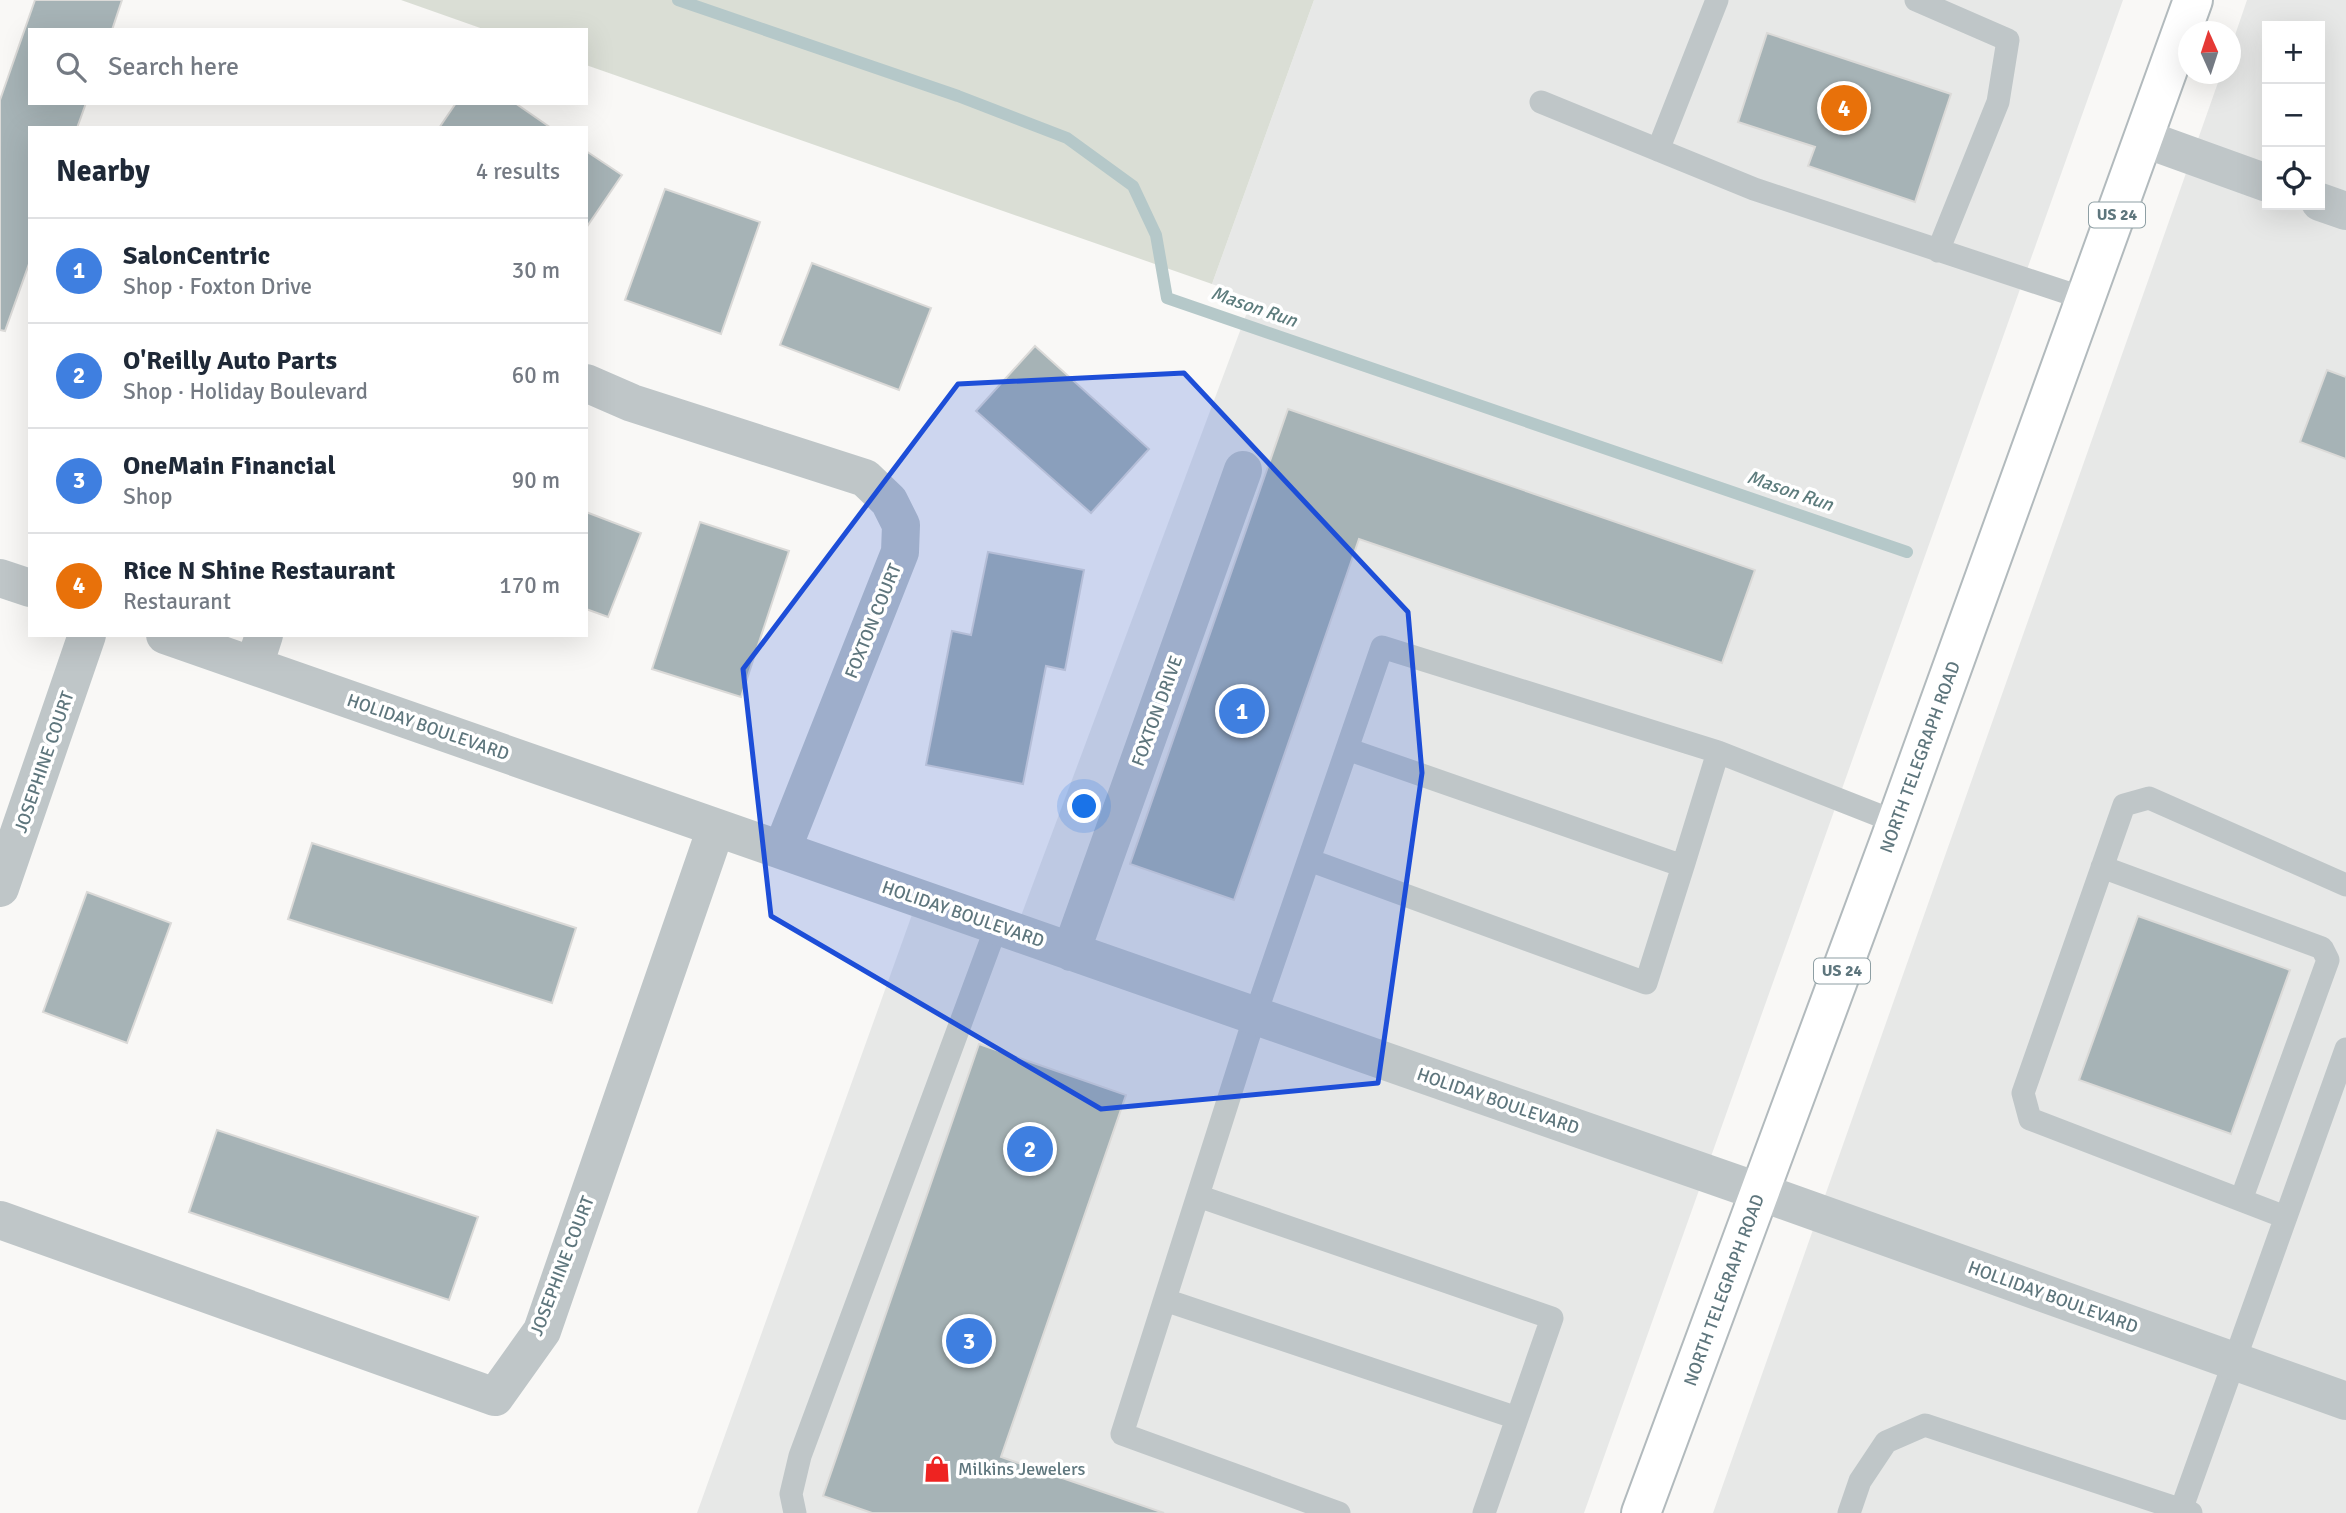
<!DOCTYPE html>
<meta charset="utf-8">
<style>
:root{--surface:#fff;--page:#f2f2f3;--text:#1f2937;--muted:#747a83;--line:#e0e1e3;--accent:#ee2321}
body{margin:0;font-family:Signika,sans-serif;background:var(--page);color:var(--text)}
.controls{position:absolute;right:21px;top:21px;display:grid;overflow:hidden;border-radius:0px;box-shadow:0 7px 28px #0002}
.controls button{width:63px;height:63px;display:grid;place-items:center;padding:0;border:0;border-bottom:2px solid var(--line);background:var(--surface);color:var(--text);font:35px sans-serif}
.compass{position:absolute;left:2178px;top:21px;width:63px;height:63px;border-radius:50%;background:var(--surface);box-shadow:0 7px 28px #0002;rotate:357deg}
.you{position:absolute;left:1085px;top:807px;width:24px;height:24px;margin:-18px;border:5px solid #fff;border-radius:50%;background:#1a73e8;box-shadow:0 0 0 10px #1a73e833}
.badge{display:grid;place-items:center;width:46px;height:46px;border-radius:50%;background:var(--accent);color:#fff;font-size:23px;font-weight:700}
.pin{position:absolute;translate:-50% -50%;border:4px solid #fff;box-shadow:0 2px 7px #0006}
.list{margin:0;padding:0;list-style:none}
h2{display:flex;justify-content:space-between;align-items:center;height:91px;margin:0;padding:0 28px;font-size:30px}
h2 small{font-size:23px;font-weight:400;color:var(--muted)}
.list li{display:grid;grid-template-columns:46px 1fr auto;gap:21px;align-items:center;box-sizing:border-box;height:105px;padding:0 28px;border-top:2px solid var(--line)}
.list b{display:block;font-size:26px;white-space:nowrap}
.list p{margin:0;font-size:23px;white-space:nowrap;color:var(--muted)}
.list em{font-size:23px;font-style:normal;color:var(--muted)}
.icon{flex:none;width:38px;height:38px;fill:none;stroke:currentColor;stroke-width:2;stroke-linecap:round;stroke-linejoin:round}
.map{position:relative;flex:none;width:2346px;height:1513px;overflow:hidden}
.search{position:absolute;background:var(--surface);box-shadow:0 7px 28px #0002;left:28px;top:28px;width:560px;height:77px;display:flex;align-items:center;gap:18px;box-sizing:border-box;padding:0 24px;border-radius:0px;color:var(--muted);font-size:26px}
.panel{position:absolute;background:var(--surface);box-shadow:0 7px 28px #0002;left:28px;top:126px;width:560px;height:511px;border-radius:0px}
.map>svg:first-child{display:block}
.built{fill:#e7e8e7;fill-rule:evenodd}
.green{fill:#daded5}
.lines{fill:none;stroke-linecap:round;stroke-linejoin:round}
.stream{stroke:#b5c8c9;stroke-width:12}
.building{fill:#a6b3b6;stroke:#dbdad8;stroke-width:2}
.primary-casing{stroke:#b2babd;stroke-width:42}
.service{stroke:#bfc6c8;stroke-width:23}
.minor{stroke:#bfc6c8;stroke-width:38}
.primary{stroke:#fff;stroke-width:38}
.marked{fill:#1d4ed8;fill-opacity:0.2;stroke:#1d4ed8;stroke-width:5;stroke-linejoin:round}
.labels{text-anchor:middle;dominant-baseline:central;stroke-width:7;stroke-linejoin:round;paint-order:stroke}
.shield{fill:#fff;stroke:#8e9fa4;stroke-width:2}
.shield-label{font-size:16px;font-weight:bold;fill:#5e767d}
.street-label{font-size:18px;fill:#5e767d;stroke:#fff}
.poi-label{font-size:18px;fill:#5e767d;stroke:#fff;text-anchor:start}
.water-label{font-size:19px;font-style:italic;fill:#5d7c7d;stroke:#fff}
</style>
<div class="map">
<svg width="2346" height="1513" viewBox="0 0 2346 1513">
<rect width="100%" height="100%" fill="#f9f8f6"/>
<path class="built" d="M1314,0H2123L1584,1513H697L918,898L1015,932L1252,299L1212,284Z
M2247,0H2346V1513H1713L2221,74H2230L2231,47ZM2267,26H2320V205H2267Z"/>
<path class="green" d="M401,0H1314L1212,284L586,65V30H486Z"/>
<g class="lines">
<path class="stream" d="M678,0L958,96L1067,138L1133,186L1156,235L1167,298L1907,552"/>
</g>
<path class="building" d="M35,0H122L112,30H30V103H86L77,128H30V261L5,331L0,330V100Z
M1767,33L1951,94L1915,202L1808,166L1815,147L1738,122Z
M456,103H515L551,128H439Z
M586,151L622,175L586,228Z
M665,189L760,222L721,334L625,300Z
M812,263L931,308L899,390L780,345Z
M1035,346L1149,449L1091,513L976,411Z
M2327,370L2346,377V459L2300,442Z
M1288,409L1755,570L1722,663L1359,539L1234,900L1130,864Z
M586,512L641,533L608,617L586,609Z
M700,522L789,551L741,697L652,669Z
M988,552L1084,570L1065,670L1046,666L1023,784L926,765L952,631L971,635Z
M312,843L576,928L552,1003L288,919Z
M87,892L171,923L127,1043L43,1012Z
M2138,916L2290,970L2231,1134L2079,1080Z
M979,1044L1126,1095L1001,1457L1164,1513H872L823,1496Z
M217,1130L478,1217L449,1300L189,1212Z"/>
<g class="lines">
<defs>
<path id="primary" d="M1641,1513L1891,837L2193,0"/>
</defs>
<use href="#primary" class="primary-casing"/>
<path class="service" d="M1916,0L2008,40L1998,102L1938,251
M1541,102L1754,189L2086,299
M1658,150L1717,0
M1309,860L1646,983L1683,866L1347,749
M1683,866L1718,752
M2102,867L2322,948L2328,960L2241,1200
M1198,1196L1552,1318L1484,1513
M2285,1217L2030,1119L2023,1093L2124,805L2149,798L2346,885
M1165,1300L1517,1418
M795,1513L791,1494L800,1456L997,925
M1339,1513L1122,1434L1255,1016L1382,647L1718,752L1896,822
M1849,1513L1860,1481L1886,1442L1925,1425L2191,1513
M2180,1513L2346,1049"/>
<path class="minor" d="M2145,139L2267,183
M2320,202L2346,211
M586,383L632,403L865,478L889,501L901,525L900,552L782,850
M0,578L30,588
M165,635L1760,1192L2346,1401
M254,666L264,635
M0,888L87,635
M1071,952L1243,470
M0,1220L495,1397L542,1331L716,828"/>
<use href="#primary" class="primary"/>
</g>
<path class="marked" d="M1184,373L1408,612L1422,773L1378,1083L1101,1109L771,916L743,669L958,384Z"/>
<defs>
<symbol id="shop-bare" viewBox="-9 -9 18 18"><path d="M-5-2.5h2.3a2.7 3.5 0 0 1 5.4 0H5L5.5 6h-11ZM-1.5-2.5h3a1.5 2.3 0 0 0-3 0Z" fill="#ee2321" stroke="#fff" stroke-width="2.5" paint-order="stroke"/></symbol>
</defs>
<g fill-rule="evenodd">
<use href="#shop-bare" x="918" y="1450" width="38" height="38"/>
</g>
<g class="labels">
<g class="shield">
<rect x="2089" y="202.5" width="56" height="25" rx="5"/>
<rect x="1814" y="958.5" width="56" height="25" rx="5"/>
</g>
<g class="shield-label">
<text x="2117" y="215">US 24</text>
<text x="1842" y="971">US 24</text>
</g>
<g class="street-label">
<text transform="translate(873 621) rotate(-68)">FOXTON COURT</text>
<text transform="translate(1157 711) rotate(-70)">FOXTON DRIVE</text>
<text transform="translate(428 727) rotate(19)">HOLIDAY BOULEVARD</text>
<text transform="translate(1920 757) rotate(-70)">NORTH TELEGRAPH ROAD</text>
<text transform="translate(44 762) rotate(-71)">JOSEPHINE COURT</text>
<text transform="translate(963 914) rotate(19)">HOLIDAY BOULEVARD</text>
<text transform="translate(1498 1101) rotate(19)">HOLIDAY BOULEVARD</text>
<text transform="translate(562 1266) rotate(-69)">JOSEPHINE COURT</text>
<text transform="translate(1724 1290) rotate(-70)">NORTH TELEGRAPH ROAD</text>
<text transform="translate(2053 1297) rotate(20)">HOLLIDAY BOULEVARD</text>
</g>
<g class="poi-label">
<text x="958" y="1469">Milkins Jewelers</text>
</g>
<g class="water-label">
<text transform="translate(1254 307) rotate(19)">Mason Run</text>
<text transform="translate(1790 491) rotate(19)">Mason Run</text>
</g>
</g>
</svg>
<div class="controls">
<button>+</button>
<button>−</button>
<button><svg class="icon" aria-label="locate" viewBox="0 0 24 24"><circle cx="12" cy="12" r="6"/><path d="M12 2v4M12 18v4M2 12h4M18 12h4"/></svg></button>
</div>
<svg class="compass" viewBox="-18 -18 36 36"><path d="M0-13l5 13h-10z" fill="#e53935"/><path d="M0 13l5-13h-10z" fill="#747a83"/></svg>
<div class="you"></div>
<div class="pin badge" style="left:1242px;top:711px;background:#3f7fe0">1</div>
<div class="pin badge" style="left:1030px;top:1149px;background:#3f7fe0">2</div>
<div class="pin badge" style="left:969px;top:1341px;background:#3f7fe0">3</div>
<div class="pin badge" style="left:1844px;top:108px;background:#e8710a">4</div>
<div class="search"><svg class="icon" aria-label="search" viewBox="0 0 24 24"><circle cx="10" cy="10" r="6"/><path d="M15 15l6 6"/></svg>Search here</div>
<section class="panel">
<h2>Nearby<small>4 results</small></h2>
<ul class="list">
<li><span class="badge" style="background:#3f7fe0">1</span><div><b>SalonCentric</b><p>Shop · Foxton Drive</p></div><em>30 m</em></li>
<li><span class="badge" style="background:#3f7fe0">2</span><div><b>O'Reilly Auto Parts</b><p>Shop · Holiday Boulevard</p></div><em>60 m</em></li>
<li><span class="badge" style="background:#3f7fe0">3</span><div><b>OneMain Financial</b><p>Shop</p></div><em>90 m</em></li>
<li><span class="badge" style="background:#e8710a">4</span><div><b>Rice N Shine Restaurant</b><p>Restaurant</p></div><em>170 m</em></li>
</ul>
</section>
</div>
